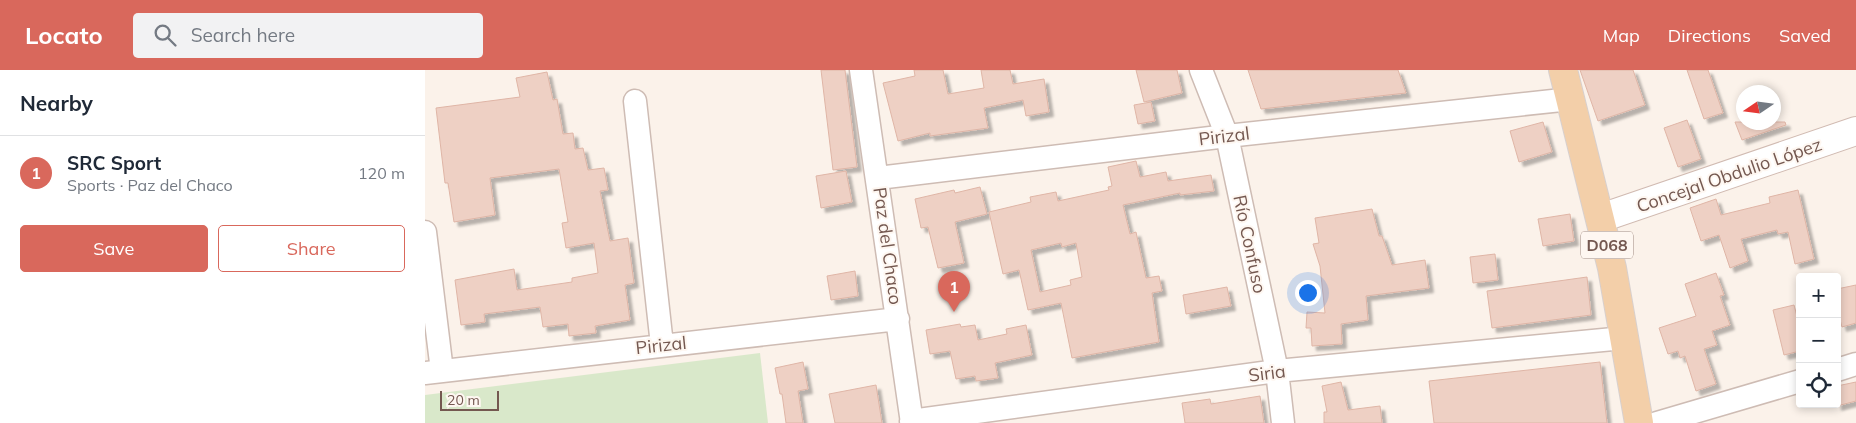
<!DOCTYPE html>
<meta charset="utf-8">
<style>
:root{--surface:#fff;--page:#f2f2f3;--text:#1f2937;--muted:#747a83;--line:#e0e1e3;--accent:#d9685c}
body{margin:0;font-family:Mulish,sans-serif;background:var(--page);color:var(--text)}
.controls{position:absolute;right:15px;bottom:15px;display:grid;overflow:hidden;border-radius:5px;box-shadow:0 2px 8px #0003}
.controls button{width:45px;height:45px;display:grid;place-items:center;padding:0;border:0;border-bottom:1px solid var(--line);background:var(--surface);color:var(--text);font:25px sans-serif}
.compass{position:absolute;left:1311px;top:15px;width:45px;height:45px;border-radius:50%;background:var(--surface);box-shadow:0 2px 8px #0003;rotate:257deg}
.scale{position:absolute;left:15px;bottom:12px;width:59px;box-sizing:border-box;padding-left:5px;border:2px solid #745850;border-top:0;font-size:14px;line-height:18px;white-space:nowrap;color:#745850;-webkit-text-stroke:4px #fef7f1;paint-order:stroke}
.you{position:absolute;left:882px;top:222px;width:18px;height:18px;margin:-12px;border:4px solid #fff;border-radius:50%;background:#1a73e8;box-shadow:0 0 0 8px #1a73e833}
.badge{display:grid;place-items:center;width:32px;height:32px;border-radius:50%;background:var(--accent);color:#fff;font-size:16px;font-weight:700}
.pin{position:absolute;translate:-50% -41px;filter:drop-shadow(0 1px 2px #0008)}
.pin::after{content:'';position:absolute;top:26px;width:18px;height:15px;background:inherit;clip-path:polygon(0 0,100% 0,50% 100%)}
.list{margin:0;padding:0;list-style:none}
h2{display:flex;justify-content:space-between;align-items:center;height:65px;margin:0;padding:0 20px;font-size:21px}
h2 small{font-size:16px;font-weight:400;color:var(--muted)}
.list li{display:grid;grid-template-columns:32px 1fr auto;gap:15px;align-items:center;box-sizing:border-box;height:75px;padding:0 20px;border-top:1px solid var(--line)}
.list b{display:block;font-size:19px;white-space:nowrap}
.list p{margin:0;font-size:16px;white-space:nowrap;color:var(--muted)}
.list em{font-size:16px;font-style:normal;color:var(--muted)}
.actions{display:flex;gap:10px;padding:15px 20px}
.actions a{flex:1;padding:11px 0;border:1px solid var(--accent);border-radius:5px;text-align:center;font-size:18px;color:var(--accent)}
.actions .main{background:var(--accent);color:#fff}
.icon{flex:none;width:28px;height:28px;fill:none;stroke:currentColor;stroke-width:2;stroke-linecap:round;stroke-linejoin:round}
.map{position:relative;flex:none;width:1431px;height:353px;overflow:hidden}
header{display:flex;align-items:center;gap:30px;box-sizing:border-box;height:70px;padding:0 25px;background:var(--accent);color:#fff}
header strong{font-size:24px}
nav{display:flex;gap:28px;margin-inline-start:auto;font-size:18px}
.search{width:350px;height:45px;background:var(--page);display:flex;align-items:center;gap:12px;box-sizing:border-box;padding:0 18px;border-radius:5px;color:var(--muted);font-size:19px}
main{display:flex}
aside{flex:1;background:var(--surface)}
.map>svg:first-child{display:block}
.green{fill:#d9e8ca}
.building{fill:#eed0c4;stroke:#dfb5a6;fill-rule:evenodd;filter:url(#shadow)}
.lines{fill:none;stroke-linecap:round;stroke-linejoin:round}
.street-casing{stroke:#cebcb4;stroke-width:25}
.secondary-casing{stroke:#d1bbb2;stroke-width:30}
.primary-casing{stroke:#d8d0ce;stroke-width:30}
.street{stroke:#fff;stroke-width:22}
.secondary{stroke:#fff;stroke-width:28}
.primary{stroke:#f3cfa9;stroke-width:28}
.labels{text-anchor:middle;dominant-baseline:central;stroke-width:4;stroke-linejoin:round;paint-order:stroke}
.shield{fill:#fef7f1;stroke:#9d8880;stroke-width:1}
.shield-label{font-size:16px;font-weight:bold;fill:#745850}
.street-label{font-size:18px;fill:#745850;stroke:#fef7f1}
</style>
<header>
<strong>Locato</strong>
<div class="search"><svg class="icon" aria-label="search" viewBox="0 0 24 24"><circle cx="10" cy="10" r="6"/><path d="M15 15l6 6"/></svg>Search here</div>
<nav><a>Map</a><a>Directions</a><a>Saved</a></nav>
</header>
<main>
<aside>
<h2>Nearby<small></small></h2>
<ul class="list">
<li><span class="badge">1</span><div><b>SRC Sport</b><p>Sports · Paz del Chaco</p></div><em>120 m</em></li>
</ul>
<div class="actions"><a class="main">Save</a><a>Share</a></div>
</aside>
<div class="map">
<svg width="1431" height="353" viewBox="0 0 1431 353">
<defs>
<filter id="shadow"><feDropShadow dx="4.5" dy="4.5" stdDeviation="1" flood-color="#0004"/></filter>
</defs>
<rect width="100%" height="100%" fill="#fbf2ea"/>
<path class="green" d="M335,283L343,353H0V325Z"/>
<path class="building" d="M396,0H420L432,97L408,100Z
M489,0H518L523,24L559,18L556,0H585L588,14L619,9L624,42L601,46L598,30L559,38L563,58L505,66V63L473,71L458,13L490,6Z
M711,0H752L757,23L719,32Z
M823,0H973L981,23L836,39Z
M1155,0H1208L1220,35L1173,51Z
M1262,0H1283L1298,43L1279,49Z
M122,2L128,30L132,29L138,64L148,63L150,79L158,78L163,100L179,98L183,120L175,121L185,171L203,168L209,213L200,215L205,250L170,256L171,263L144,266L143,254L118,257L115,237L59,244L60,252L36,255L30,210L89,199L92,220L147,212V208L173,203L169,173L141,178L137,153L143,152L134,99L65,108L70,145L29,152L23,113H20L11,38L95,27L91,8Z
M726,32L730,51L713,54L709,35Z
M1262,50L1276,89L1253,97L1239,58Z
M1118,52L1127,82L1094,92L1085,61Z
M1310,52H1360L1361,55L1317,70Z
M711,91L715,107L741,102L743,111L786,105L789,121L755,125V123L698,135L705,164L711,162L721,208L734,206L737,221L727,223L734,272L647,288L636,233L603,240L594,200L578,204L564,142L606,132L605,127L631,122L633,131L684,120L683,117L687,116L683,97ZM636,173L637,177L651,173L657,207L645,210L646,215L615,222L606,180Z
M421,101L427,132L396,138L391,106Z
M555,117L562,144L530,152L539,193L513,198L503,157L496,158L490,129L529,120L530,123Z
M1373,120L1389,189L1370,194L1363,162L1353,164L1352,160L1316,169L1323,191L1305,198L1294,165L1276,171L1265,138L1291,129L1296,145L1345,133L1344,127Z
M947,139L954,166H957L967,195L1000,190L1004,218L941,226L943,250L916,254L917,274L887,276L886,258H881L882,242L900,243L895,196L888,174L894,173L890,148Z
M1145,144L1149,171L1118,176L1113,149Z
M1070,184L1073,210L1048,213L1045,187Z
M430,201L433,226L406,230L402,206Z
M1291,203L1299,225L1295,226L1305,255L1287,261L1292,275L1279,279L1291,314L1271,321L1260,286L1255,288L1253,281L1243,284L1234,258L1271,246L1260,214Z
M1162,207L1166,245L1067,258L1062,221Z
M1431,215V253L1417,257L1412,239V219Z
M802,217L806,236L761,244L758,225Z
M1369,235L1375,258V281L1359,285L1348,240Z
M535,254L536,257L550,255L553,270L582,264L581,259L601,255L607,285L570,293L573,308L551,311L550,306L531,309L525,281L505,284L501,260Z
M378,292L383,319L373,321L378,353H361L357,324H355L350,298Z
M1175,292L1182,353H1009L1004,311Z
M916,312L923,340L955,336L957,353H899V342H902L897,316Z
M1431,312V331L1412,336V316Z
M451,315L457,353H410L404,324Z
M835,326L839,353H760L757,333L785,329L786,334Z"/>
<g class="lines">
<defs>
<path id="street" d="M436,0L487,353
M776,0L802,66L852,301L858,353
M210,31L237,275
M453,108L802,66L1146,29
M0,162L17,301
M1412,300L1431,294
M0,303L473,249
M486,351L852,301L1199,268
M1232,353L1375,311"/>
<path id="secondary" d="M1176,148L1431,61"/>
<path id="primary" d="M1138,0L1187,198L1214,353"/>
</defs>
<use href="#street" class="street-casing"/>
<use href="#secondary" class="secondary-casing"/>
<use href="#primary" class="primary-casing"/>
<use href="#street" class="street"/>
<use href="#secondary" class="secondary"/>
<use href="#primary" class="primary"/>
</g>
<g class="labels">
<rect class="shield" x="1156" y="161.5" width="52" height="27" rx="4"/>
<g class="shield-label">
<text x="1182" y="175">D068</text>
</g>
<g class="street-label">
<text transform="translate(799 66) rotate(-7)">Pirizal</text>
<text transform="translate(1304 105) rotate(-19)">Concejal Obdulio López</text>
<text transform="translate(825 174) rotate(78)">Río Confuso</text>
<text transform="translate(463 176) rotate(82)">Paz del Chaco</text>
<text transform="translate(236 275) rotate(-6)">Pirizal</text>
<text transform="translate(842 303) rotate(-7)">Siria</text>
</g>
</g>
</svg>
<div class="controls">
<button>+</button>
<button>−</button>
<button><svg class="icon" aria-label="locate" viewBox="0 0 24 24"><circle cx="12" cy="12" r="6"/><path d="M12 2v4M12 18v4M2 12h4M18 12h4"/></svg></button>
</div>
<svg class="compass" viewBox="-18 -18 36 36"><path d="M0-13l5 13h-10z" fill="#e53935"/><path d="M0 13l5-13h-10z" fill="#747a83"/></svg>
<div class="scale">20 m</div>
<div class="you"></div>
<div class="pin badge" style="left:529px;top:242px">1</div>
</div>
</main>
